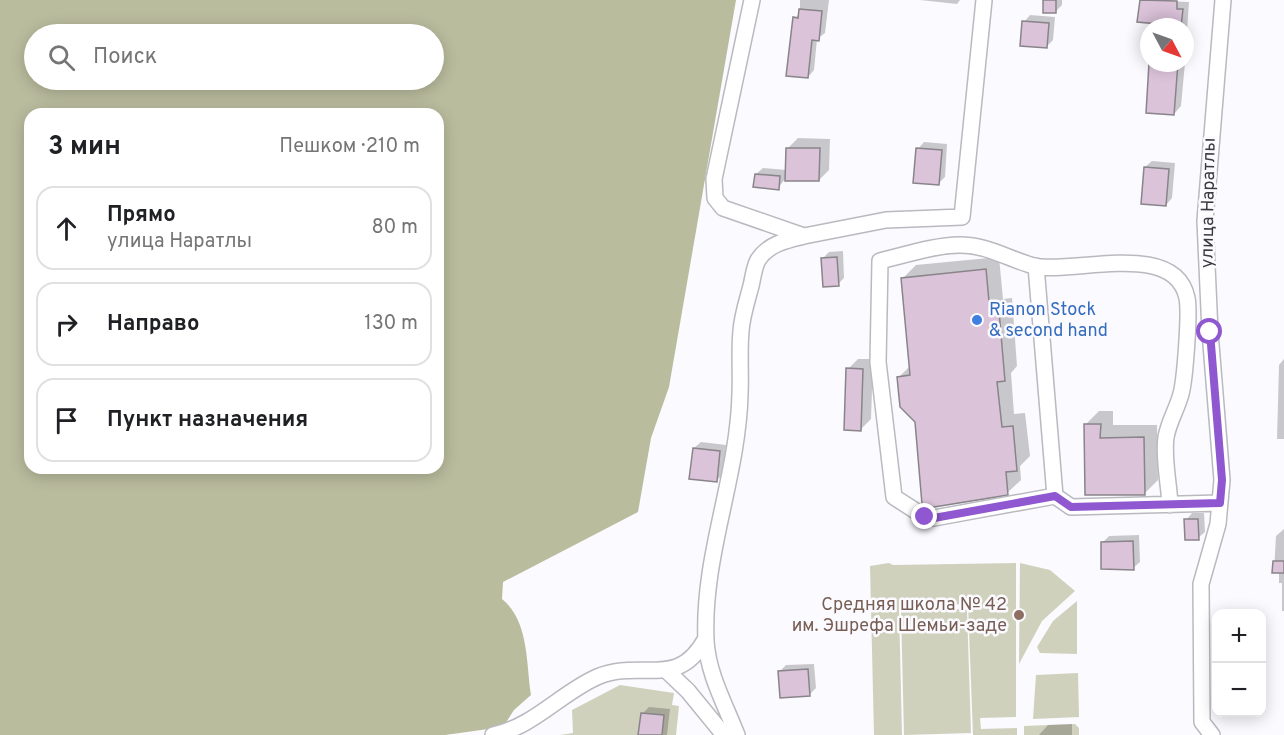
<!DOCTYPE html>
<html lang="ru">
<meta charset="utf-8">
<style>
:root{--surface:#fff;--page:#f2f2f2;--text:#202124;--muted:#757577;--line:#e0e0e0}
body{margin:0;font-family:Overpass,sans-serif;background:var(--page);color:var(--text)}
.controls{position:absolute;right:18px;bottom:18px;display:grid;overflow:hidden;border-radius:12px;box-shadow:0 3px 15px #0003}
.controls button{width:54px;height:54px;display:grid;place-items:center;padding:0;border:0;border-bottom:2px solid var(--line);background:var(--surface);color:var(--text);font:30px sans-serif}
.compass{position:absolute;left:1140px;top:18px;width:54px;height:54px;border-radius:50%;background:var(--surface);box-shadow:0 3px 15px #0003;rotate:131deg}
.stop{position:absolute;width:18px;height:18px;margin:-14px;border:4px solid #9058d0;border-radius:50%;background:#fff}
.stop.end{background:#9058d0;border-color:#fff;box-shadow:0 2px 6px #0008}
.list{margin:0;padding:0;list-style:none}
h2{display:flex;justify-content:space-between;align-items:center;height:78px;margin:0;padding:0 24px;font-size:26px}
h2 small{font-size:20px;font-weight:400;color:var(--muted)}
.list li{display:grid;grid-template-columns:39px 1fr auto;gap:18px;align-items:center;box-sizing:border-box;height:84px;margin:0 12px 12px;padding:0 12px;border:2px solid var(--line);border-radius:18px}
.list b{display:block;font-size:22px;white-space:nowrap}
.list p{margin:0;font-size:20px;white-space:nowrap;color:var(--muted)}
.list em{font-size:20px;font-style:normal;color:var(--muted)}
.icon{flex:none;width:33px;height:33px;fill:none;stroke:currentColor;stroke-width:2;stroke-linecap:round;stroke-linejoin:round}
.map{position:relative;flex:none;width:1284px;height:735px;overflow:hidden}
.search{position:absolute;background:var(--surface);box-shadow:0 3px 15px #0003;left:24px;top:24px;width:420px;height:66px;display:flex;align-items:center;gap:15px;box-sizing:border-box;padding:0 21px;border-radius:33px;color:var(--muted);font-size:22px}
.panel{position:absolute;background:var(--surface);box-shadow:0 3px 15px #0003;left:24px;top:108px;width:420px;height:366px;border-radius:18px}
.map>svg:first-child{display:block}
.green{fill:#d0d1bd}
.forest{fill:#babc9e;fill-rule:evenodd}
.shadow{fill:#0003}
.building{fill:#dbc3da;stroke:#898489;stroke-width:1.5}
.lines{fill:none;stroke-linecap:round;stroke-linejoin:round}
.minor-casing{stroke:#b9b9c0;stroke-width:18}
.minor{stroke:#fff;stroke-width:15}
.route{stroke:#9058d0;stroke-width:8}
.shop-dot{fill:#3f7fe0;stroke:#fafaff;stroke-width:2}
.education-dot{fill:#8d6e63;stroke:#fafaff;stroke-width:2}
.labels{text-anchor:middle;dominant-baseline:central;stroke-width:5;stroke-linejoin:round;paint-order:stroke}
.street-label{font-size:18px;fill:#3a3a3d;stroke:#fafaff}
.shop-label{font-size:18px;fill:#366cbe;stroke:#fafaff;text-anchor:start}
.education-label{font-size:18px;fill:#785e54;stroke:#fafaff;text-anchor:end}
</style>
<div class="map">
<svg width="1284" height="735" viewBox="0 0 1284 735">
<rect width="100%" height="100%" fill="#fafaff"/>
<path class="green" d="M889,563L893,565L1016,563V717L980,718L981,729L1017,728V735H973L968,604L899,607L902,735H874L870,566Z
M1020,563L1050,570L1075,591L1042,621L1019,664Z
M1077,601V654L1040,653L1037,647L1053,621Z
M967,609L971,733L904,735L901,611Z
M1078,673L1079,717L1033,719L1036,675Z
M620,685L674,693L672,705L679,706L676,735H560L573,733L572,710Z
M1075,724L1079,728V735H1024V726Z"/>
<path class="forest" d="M0,0H736L669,387L651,438L638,512L503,582L502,599C529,621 526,662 531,695L514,710L503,727L445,735H0ZM34,34H434V80H34ZM30,114H438V468H30Z"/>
<path class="shadow" d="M800,0H829L825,33L817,39L814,70L808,77L795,18L800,13Z
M920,0H960L957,4Z
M1045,0H1062V5L1055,12Z
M1141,0L1189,2L1185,59V27H1159L1160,22L1139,20Z
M1030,15L1055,17L1053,40L1046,47L1024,22Z
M1151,63H1185L1181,106L1174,114Z
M798,138L830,139L829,170L819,180L785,179L778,188L756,174L763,168L787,170L788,148Z
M924,142L947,144L945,177L938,184L918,149Z
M1152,161L1175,163L1172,198L1166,205L1145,167Z
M843,251L844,278L838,284L823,258L829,252Z
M999,257L1003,299L1012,298L1017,366L1011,373L1014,414L1025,413L1030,456L1020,466L1021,480L1007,493L916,422L899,377L911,365L902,279L916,265Z
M858,359H873L871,419L861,429L848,369Z
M1284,359V439H1277L1279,365Z
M1099,411H1113V425H1157L1158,480L1144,494L1086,424Z
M701,442L726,445L723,474L716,481L694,448Z
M1192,513H1204L1205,532L1198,538L1186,520Z
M1284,529V611H1282V583H1279V571H1274L1276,536Z
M1139,535L1140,562L1133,568L1103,542L1109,536Z
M814,664L816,688L809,695L779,672L786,665Z
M649,707L670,709L667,735H640L643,713Z
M1072,724V735H1039L1048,725Z"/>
<path class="building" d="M1043,0H1056V13H1043Z
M1140,0L1177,1V9H1183L1181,27H1158V24L1137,22Z
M799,9L822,11L819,41L812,40L808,78L786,76L793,17L798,18Z
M1022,21L1049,23L1047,48L1020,46Z
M1149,63H1178L1174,115L1146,113Z
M786,148H820L819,181H785Z
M916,148L942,150L939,185L913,183Z
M1144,167L1169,169L1166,206L1141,204Z
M755,174L780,176L779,190L753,187Z
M837,257L839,286L823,287L821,258Z
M986,269L990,312L999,311L1005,381L997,382L1002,427L1013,426L1017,471L1006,472L1008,495L928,508L922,504L915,422L900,407L897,377L910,375L901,278Z
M846,368L863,369L861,431L844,430Z
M1084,424H1101L1100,438L1144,437L1145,495H1085Z
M693,448L720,451L717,482L689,479Z
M1184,519H1198L1199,540H1185Z
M1133,541L1134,570L1101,569V542Z
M1273,561H1284V573H1272Z
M808,669L810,696L780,698L778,671Z
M641,713L664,715L662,735H638Z"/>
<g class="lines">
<defs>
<path id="minor" d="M804,236L886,220L962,217L984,0
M1036,266L1055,496
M1170,505C1169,483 1163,458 1166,437C1169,421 1177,409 1181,394C1185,379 1190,313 1187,298C1175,239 1072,275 1034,266C1008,259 988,245 960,245C935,245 905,255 880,261L878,362L894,497L925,517L934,518L1055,496L1071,507L1220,503
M667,671L688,691L724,735
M493,735C533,727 561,693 597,677C641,658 678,691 706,638
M737,735C725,704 708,674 706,641C702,556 738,478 740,394C741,373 739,352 741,331C742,316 747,301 751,286C753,278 754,267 758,260C768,244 787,240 804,236L723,208L715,198L714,179L752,0
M1212,735L1202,722L1201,584L1218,524L1222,480L1210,332L1205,221L1223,0"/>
</defs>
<use href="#minor" class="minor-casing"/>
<use href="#minor" class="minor"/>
</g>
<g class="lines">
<path class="route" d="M925,517L934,518L1055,496L1071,507L1220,503L1222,480L1210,332"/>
</g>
<circle class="shop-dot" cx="977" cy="320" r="6"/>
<circle class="education-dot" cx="1019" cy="615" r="6"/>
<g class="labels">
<g class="street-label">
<text transform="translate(1209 203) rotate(-89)">улица Наратлы</text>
</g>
<g class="shop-label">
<text x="989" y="310">Rianon Stock<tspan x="989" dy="21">&amp; second hand</tspan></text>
</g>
<g class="education-label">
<text x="1007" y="605">Средняя школа № 42<tspan x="1007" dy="21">им. Эшрефа Шемьи-заде</tspan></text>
</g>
</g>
</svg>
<div class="controls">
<button>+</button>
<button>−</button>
</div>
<svg class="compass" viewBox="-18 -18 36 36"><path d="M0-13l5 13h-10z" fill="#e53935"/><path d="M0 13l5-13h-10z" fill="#757577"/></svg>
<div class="stop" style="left:1210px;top:332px"></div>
<div class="stop end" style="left:925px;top:517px"></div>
<div class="search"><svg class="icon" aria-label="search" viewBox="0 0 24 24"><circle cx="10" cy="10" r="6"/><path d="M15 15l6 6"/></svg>Поиск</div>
<section class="panel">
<h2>3 мин<small>Пешком · 210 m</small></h2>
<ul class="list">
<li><svg class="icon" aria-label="ahead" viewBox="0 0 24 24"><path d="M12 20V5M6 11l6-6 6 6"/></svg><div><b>Прямо</b><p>улица Наратлы</p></div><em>80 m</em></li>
<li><svg class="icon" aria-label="right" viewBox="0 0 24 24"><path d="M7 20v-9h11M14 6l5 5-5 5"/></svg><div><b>Направо</b></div><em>130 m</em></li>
<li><svg class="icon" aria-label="arrive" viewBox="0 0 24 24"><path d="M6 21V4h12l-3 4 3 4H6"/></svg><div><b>Пункт назначения</b></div></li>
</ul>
</section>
</div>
